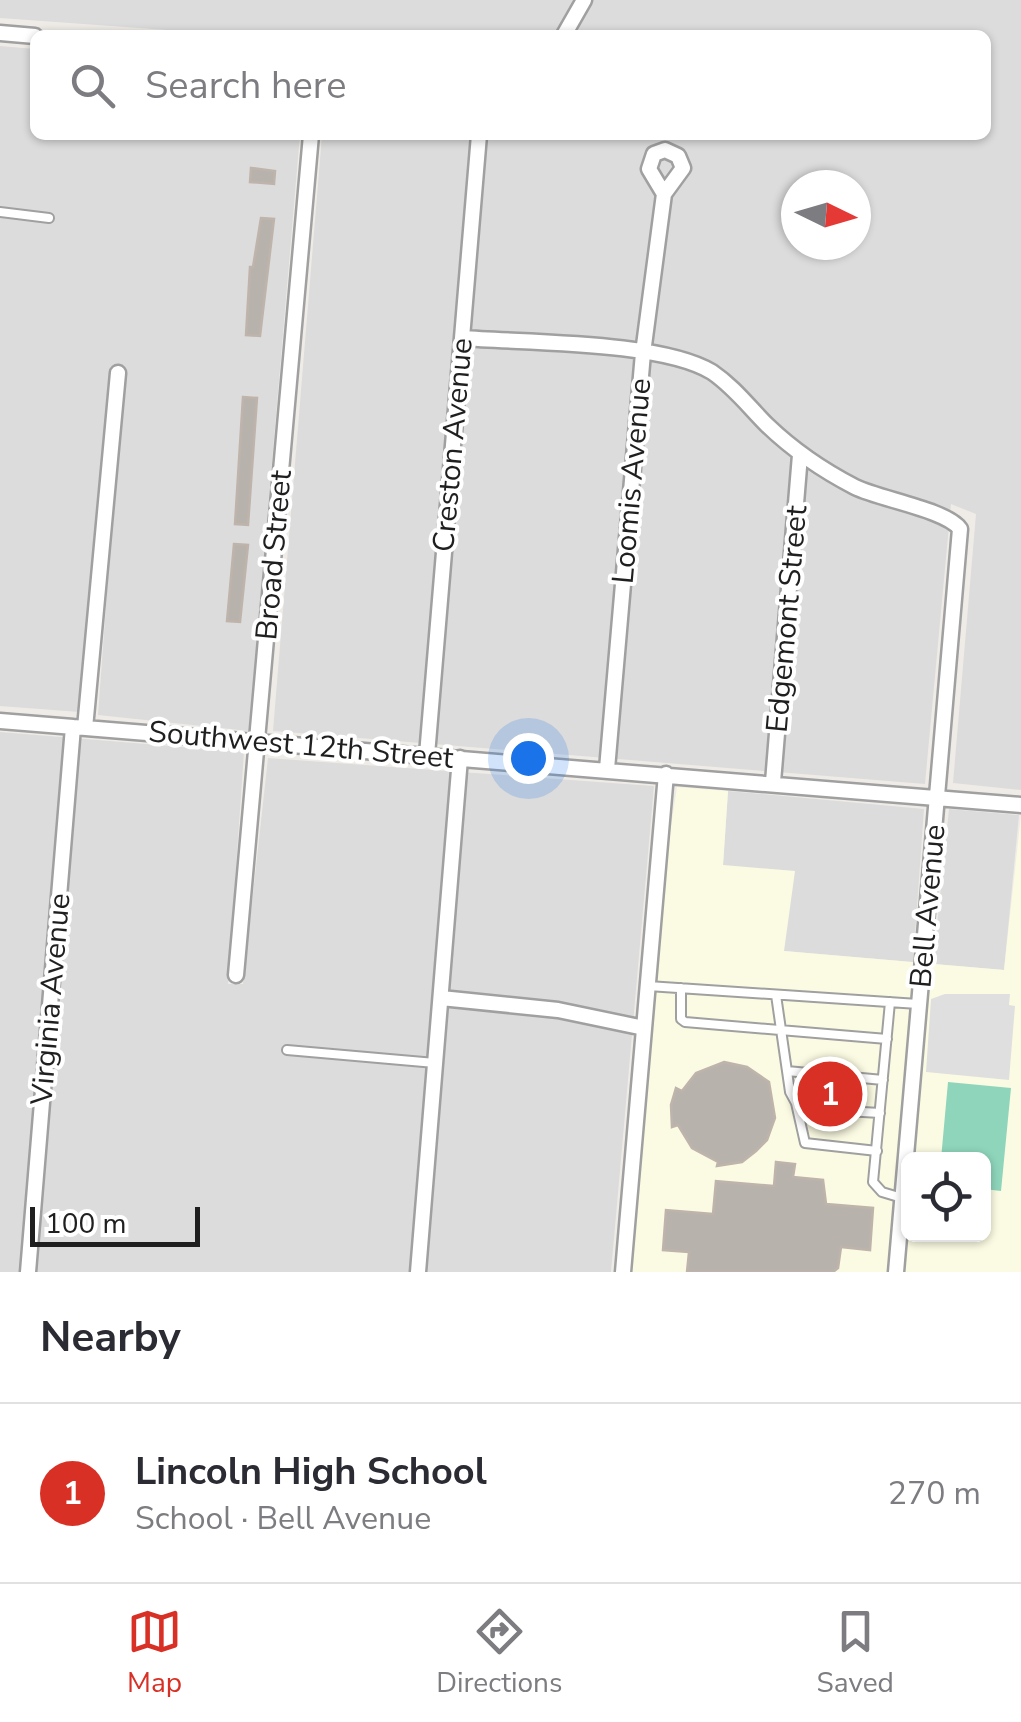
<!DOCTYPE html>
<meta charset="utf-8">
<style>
:root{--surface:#fff;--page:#f2f2f3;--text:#2b2b33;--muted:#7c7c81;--line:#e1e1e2;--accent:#d93025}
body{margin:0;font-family:"Nunito Sans",sans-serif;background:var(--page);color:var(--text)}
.controls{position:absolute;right:30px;bottom:30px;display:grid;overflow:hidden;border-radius:15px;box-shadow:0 2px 8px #0004}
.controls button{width:90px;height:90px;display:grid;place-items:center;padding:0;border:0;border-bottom:2px solid var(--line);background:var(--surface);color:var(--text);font:50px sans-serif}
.compass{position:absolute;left:781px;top:170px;width:90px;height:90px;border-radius:50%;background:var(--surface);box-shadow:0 2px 8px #0004;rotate:95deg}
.scale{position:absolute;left:30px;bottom:25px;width:170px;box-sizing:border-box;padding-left:10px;border:5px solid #1f1f1f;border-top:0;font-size:28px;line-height:35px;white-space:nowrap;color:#1f1f1f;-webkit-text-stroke:8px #fff;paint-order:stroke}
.you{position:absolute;left:528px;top:758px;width:35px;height:35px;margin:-25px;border:8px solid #fff;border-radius:50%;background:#1a73e8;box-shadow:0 0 0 15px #1a73e833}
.badge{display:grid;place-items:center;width:65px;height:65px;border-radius:50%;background:var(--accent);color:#fff;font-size:32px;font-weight:700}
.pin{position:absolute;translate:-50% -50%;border:5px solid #fff;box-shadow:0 2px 10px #0006}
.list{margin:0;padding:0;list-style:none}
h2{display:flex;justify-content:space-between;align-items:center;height:130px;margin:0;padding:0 40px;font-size:42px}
h2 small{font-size:32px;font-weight:400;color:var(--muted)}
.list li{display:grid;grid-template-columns:65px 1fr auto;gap:30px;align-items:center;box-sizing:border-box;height:180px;padding:0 40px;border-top:2px solid var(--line)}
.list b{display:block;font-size:38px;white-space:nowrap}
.list p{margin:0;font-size:32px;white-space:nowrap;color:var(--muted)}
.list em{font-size:32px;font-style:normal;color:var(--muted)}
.icon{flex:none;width:55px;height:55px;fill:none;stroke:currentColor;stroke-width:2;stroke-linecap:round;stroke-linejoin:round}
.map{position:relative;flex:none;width:1021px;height:1272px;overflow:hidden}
.search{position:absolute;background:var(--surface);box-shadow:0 2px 8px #0004;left:30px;right:30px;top:30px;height:110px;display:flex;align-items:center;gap:25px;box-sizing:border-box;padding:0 35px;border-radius:15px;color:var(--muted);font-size:38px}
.sheet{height:310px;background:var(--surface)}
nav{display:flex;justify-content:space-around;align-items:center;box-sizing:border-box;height:140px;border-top:2px solid var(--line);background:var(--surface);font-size:28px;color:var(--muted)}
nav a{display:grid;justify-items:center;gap:5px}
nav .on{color:var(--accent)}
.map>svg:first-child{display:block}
.residential{fill:#dddcdc;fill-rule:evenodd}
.education{fill:#fbfbe3;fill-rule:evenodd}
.pitch{fill:#8ed5bb}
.parking{fill:#dfdfdf}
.building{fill:#b8b2ad;stroke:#bfb4ab;stroke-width:2.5}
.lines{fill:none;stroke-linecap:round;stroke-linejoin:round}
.service-casing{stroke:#a0a0a0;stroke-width:12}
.minor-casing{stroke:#a0a0a0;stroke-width:19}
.service{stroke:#fff;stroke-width:8}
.minor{stroke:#fff;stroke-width:14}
.labels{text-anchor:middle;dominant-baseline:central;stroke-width:8;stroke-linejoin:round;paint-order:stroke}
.street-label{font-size:30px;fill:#1f1f1f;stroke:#fff}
</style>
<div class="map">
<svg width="1021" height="1272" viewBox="0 0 1021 1272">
<rect width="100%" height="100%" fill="#efece7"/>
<path class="residential" d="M0,0H1021V790L953,783L976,514L951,504L925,784L273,731L322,135H986V35H236L0,18ZM796,185H856V245H796Z
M0,46L35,49V135H300L249,731L98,715L122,387L108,386L79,712L0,706Z
M0,732L244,752L228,984H243L268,758L654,786L611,1272H0Z
M728,791L924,809L913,962L784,951L723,865Z
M949,809L1019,815L1004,970L933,964Z"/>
<path class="education" d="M677,787L728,791L723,865L795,871L784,951L1004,970L1021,815V1272H623L650,964ZM908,1160H984V1234H908Z"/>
<path class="pitch" d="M948,1082L1011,1088L1001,1191L984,1189V1160L941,1159Z"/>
<path class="parking" d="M945,994H1010L1009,1005L1015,1006L1009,1080L926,1072L931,999Z"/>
<path class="building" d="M251,168L275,171L274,184L250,182Z
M261,218L274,219L260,336L246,335L250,267H253Z
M243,397L257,398L248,525L235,524Z
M234,544L248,545L240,622L227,621Z
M724,1062L747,1067L769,1082L775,1118L767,1140L756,1151L742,1162L717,1166L718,1162L692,1148L678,1125L672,1127L671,1105L676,1088L682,1091L696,1073Z
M776,1162L795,1164L793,1177L823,1180L826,1204L873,1208L870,1250L841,1247L838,1268L833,1272H687L689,1252L663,1250L666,1210L713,1214L716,1181L774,1186Z"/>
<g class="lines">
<defs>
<path id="service" d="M0,212L49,218
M648,986L918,1004
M681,988V1019L685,1022L887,1039
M776,995L790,1092L796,1103L811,1109L880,1113
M890,1002L873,1182L882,1192L902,1198
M287,1050L435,1063
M787,1071L883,1080
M796,1103L805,1143L877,1151"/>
<path id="minor" d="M0,33L35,36
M564,35L584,0
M665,150L678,156L683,168L664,194L649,169L654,154Z
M463,338C526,343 661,341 712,372C734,387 749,407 767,425C794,451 822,470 855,487C879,499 947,510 960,529L896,1272
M0,721L1021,805
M85,728L118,373
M427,755L479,135
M607,769L643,353L664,194
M773,782L800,455
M236,975L311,135
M441,998L558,1010L644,1028
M28,1272L73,727
M418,1272L460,758
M623,1272L666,774"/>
</defs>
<use href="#service" class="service-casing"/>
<use href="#minor" class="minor-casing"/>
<use href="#service" class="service"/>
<use href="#minor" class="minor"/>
</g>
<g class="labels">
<g class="street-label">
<text transform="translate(453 445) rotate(-85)">Creston Avenue</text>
<text transform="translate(632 481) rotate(-85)">Loomis Avenue</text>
<text transform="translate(274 555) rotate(-85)">Broad Street</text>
<text transform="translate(787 619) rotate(-85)">Edgemont Street</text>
<text transform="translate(301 745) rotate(5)">Southwest 12th Street</text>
<text transform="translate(928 906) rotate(-85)">Bell Avenue</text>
<text transform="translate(51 999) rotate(-85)">Virginia Avenue</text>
</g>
</g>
</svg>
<div class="controls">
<button><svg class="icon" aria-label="locate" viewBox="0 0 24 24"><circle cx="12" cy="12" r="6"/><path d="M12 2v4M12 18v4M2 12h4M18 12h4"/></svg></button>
</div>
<svg class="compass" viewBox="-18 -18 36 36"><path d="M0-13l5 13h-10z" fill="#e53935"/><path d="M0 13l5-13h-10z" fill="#7c7c81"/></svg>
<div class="scale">100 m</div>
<div class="you"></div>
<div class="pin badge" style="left:830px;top:1094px">1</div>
<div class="search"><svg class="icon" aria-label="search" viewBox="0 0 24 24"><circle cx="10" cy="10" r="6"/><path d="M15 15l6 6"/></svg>Search here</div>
</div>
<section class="sheet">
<h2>Nearby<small></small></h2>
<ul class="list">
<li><span class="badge">1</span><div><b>Lincoln High School</b><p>School · Bell Avenue</p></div><em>270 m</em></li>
</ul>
</section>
<nav>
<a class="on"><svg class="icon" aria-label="map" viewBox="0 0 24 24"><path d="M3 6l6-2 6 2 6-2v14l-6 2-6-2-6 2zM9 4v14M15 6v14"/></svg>Map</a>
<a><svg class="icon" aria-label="directions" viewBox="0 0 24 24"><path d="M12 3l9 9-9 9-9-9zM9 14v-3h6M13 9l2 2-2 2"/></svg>Directions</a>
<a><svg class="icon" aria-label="saved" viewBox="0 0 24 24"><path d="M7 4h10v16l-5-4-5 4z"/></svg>Saved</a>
</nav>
